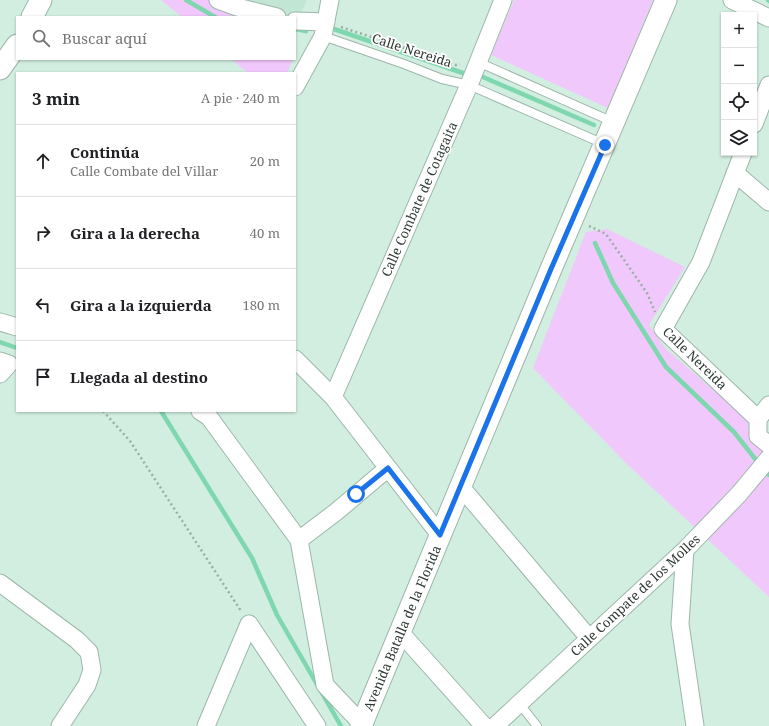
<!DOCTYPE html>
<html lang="es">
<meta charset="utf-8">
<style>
:root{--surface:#fff;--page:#f6f6f6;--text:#202124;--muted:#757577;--line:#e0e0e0}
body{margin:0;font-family:"Noto Serif",serif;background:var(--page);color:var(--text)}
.controls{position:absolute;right:12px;top:12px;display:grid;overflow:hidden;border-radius:0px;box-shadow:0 1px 3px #0004}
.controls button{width:36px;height:36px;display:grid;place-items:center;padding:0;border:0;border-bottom:1px solid var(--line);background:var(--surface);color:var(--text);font:20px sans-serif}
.stop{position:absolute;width:12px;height:12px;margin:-9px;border:3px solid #1a73e8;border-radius:50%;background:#fff}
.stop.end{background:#1a73e8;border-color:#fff;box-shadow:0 1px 4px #0008}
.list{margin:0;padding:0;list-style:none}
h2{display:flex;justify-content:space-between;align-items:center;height:52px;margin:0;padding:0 16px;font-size:17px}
h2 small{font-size:13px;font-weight:400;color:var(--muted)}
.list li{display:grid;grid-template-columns:26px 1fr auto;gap:12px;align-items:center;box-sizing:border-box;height:72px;padding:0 16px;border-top:1px solid var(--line)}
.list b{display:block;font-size:15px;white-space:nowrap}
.list p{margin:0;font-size:13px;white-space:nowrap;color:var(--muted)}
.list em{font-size:13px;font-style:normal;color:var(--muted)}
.icon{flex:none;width:22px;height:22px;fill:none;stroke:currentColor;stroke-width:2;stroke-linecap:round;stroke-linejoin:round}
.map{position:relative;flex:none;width:769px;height:726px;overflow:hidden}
.search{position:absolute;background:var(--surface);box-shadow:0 1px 3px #0004;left:16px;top:16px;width:280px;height:44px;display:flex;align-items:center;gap:10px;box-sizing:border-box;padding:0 14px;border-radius:0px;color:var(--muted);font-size:15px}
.panel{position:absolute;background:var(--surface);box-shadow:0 1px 3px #0004;left:16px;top:72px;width:280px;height:340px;border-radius:0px}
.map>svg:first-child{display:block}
.built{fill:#c1e6d4}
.green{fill:#f1c8fc}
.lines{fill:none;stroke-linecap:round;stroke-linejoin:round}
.stream{stroke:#7fd7af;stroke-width:4.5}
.service-casing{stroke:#9cb7aa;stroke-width:10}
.minor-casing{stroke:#9cb7aa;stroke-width:19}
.tertiary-casing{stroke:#9cb7aa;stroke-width:23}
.path{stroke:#99afa4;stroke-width:2.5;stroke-dasharray:2 3;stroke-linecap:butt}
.service{stroke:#fff;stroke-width:8}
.minor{stroke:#fff;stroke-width:17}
.tertiary{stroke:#fff;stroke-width:21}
.route{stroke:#1a73e8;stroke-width:5}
.labels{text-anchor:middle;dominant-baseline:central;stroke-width:3.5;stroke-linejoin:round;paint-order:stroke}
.street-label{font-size:13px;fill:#2f3a34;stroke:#fff}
</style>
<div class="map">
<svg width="769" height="726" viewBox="0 0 769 726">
<rect width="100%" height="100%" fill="#d2eee0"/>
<path class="built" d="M248,0H307L297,21Z"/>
<path class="green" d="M161,0H248L288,17H182Z
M514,0H653L608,108L491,55Z
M231,59H293L287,73H248Z
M607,229L685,267L649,325L665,348L747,419L750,435L769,459V597L626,463L533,368L586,232Z"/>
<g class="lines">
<path class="stream" d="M186,0L215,17
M768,0L769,1
M295,29L306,31
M334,29L463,73
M483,77L594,125
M595,243L613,283L666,367L734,432L756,460
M0,342L17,348
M161,411L252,558L277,615L341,726
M767,473L769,475"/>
<defs>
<path id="service" d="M323,36L404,64L442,79L469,85L604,144
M478,62L613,122
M519,703L537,726"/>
<path id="minor" d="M218,0L237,7L277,17
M732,0L769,18
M295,21L326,22
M295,87L323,36L330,0
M754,124L769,85
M743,153L701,262L663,329L758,419V436L769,445
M735,173L769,202
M0,322L17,327
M295,359L333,397L440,535
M0,361L9,364L0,374
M333,397L469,85L503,0
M200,411L209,417L299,540L325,685L364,726
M758,419L769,405
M461,487L589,638
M299,540L336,512L388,468
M685,550L680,624L695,726
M0,583L77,640L89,652L92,670L87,685L60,726
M249,624L317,726
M400,632L484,726
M206,726L249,624
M495,726L685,550L739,494L769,458"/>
<path id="tertiary" d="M32,17L41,0
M0,69L17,45
M361,726L551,269L666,0"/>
</defs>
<use href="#service" class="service-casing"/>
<use href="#minor" class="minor-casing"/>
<use href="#tertiary" class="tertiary-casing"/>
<path class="path" d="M341,27L456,65L460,64
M589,226L606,234L647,293L655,312
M103,411L130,441L241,611"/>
<use href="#service" class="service"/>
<use href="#minor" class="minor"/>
<use href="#tertiary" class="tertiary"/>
</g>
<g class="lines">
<path class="route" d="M356,494L388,468L440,535L551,269L605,145"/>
</g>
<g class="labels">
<g class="street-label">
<text transform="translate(412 50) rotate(18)">Calle Nereida</text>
<text transform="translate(419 199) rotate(-66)">Calle Combate de Cotagaita</text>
<text transform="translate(695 358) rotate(44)">Calle Nereida</text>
<text transform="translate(635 595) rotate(-43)">Calle Compate de los Molles</text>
<text transform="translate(402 628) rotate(-67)">Avenida Batalla de la Florida</text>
</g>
</g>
</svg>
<div class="controls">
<button>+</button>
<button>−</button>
<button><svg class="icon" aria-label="locate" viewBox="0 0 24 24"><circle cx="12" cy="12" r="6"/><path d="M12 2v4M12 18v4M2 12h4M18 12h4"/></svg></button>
<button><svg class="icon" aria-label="layers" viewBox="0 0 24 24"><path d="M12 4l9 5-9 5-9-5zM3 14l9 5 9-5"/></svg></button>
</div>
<div class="stop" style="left:356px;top:494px"></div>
<div class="stop end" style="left:605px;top:145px"></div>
<div class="search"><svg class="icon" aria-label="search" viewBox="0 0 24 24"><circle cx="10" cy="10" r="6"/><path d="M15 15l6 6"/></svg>Buscar aquí</div>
<section class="panel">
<h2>3 min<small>A pie · 240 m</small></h2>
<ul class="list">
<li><svg class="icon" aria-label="ahead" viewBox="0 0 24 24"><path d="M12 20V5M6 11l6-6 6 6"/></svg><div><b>Continúa</b><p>Calle Combate del Villar</p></div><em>20 m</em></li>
<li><svg class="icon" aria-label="right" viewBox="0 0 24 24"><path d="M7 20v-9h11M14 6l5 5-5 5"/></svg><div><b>Gira a la derecha</b></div><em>40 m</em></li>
<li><svg class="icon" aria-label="left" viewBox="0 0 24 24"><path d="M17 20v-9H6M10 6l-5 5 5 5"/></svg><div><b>Gira a la izquierda</b></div><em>180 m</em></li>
<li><svg class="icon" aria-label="arrive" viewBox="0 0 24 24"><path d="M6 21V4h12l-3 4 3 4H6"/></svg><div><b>Llegada al destino</b></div></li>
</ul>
</section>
</div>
